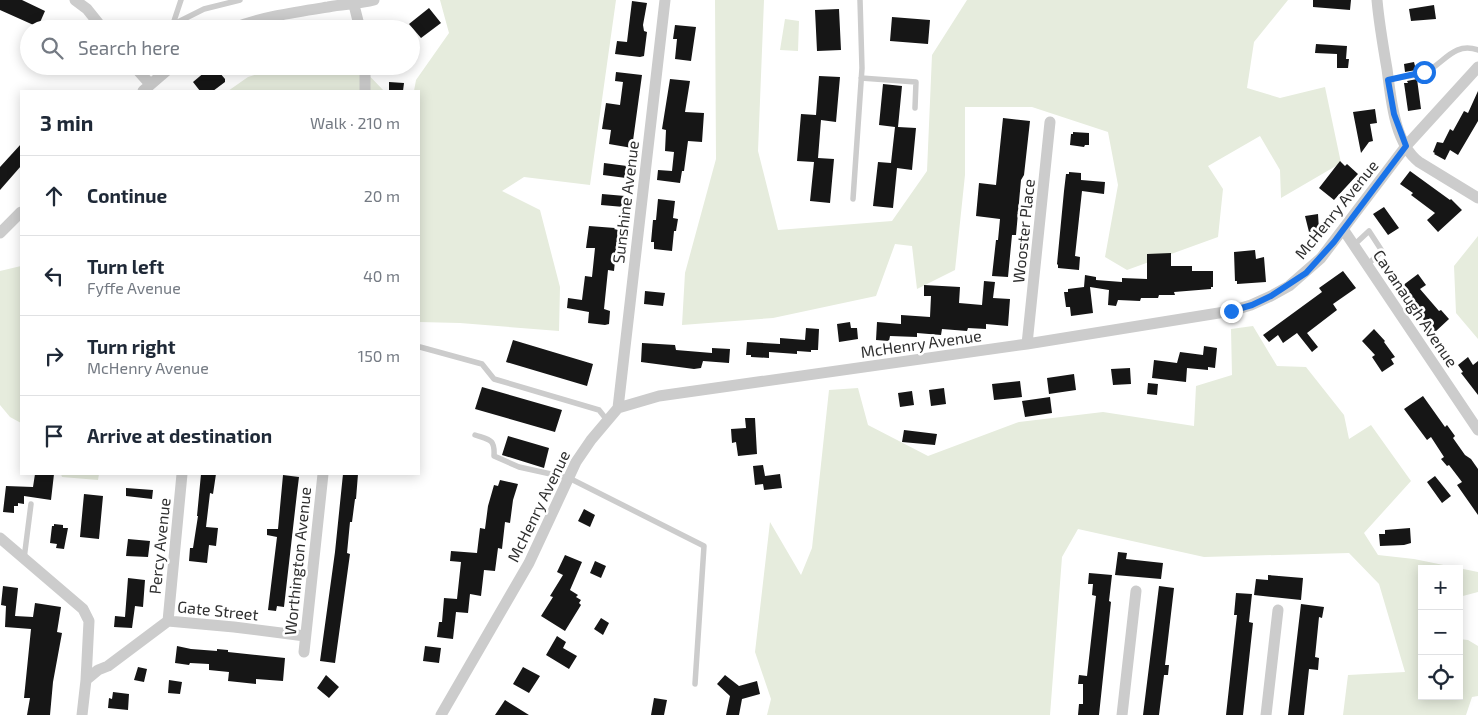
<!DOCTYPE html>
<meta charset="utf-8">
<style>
:root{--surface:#fff;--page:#f2f2f3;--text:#1f2937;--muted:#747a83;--line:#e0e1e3}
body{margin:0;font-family:"Exo 2",sans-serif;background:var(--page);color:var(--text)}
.controls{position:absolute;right:15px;bottom:15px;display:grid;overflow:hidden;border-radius:0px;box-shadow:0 2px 12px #0003}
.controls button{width:45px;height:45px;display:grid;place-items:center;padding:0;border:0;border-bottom:1px solid var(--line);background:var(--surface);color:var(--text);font:25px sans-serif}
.stop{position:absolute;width:15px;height:15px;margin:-11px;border:4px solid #1a73e8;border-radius:50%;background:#fff}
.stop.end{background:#1a73e8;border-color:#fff;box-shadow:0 1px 5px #0008}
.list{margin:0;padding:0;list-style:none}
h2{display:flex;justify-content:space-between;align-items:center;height:65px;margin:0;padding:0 20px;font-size:21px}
h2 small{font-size:16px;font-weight:400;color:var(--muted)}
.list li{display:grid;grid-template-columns:32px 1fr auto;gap:15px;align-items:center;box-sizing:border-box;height:80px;padding:0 20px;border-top:1px solid var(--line)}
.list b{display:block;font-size:19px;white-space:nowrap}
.list p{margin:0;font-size:16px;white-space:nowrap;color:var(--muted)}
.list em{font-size:16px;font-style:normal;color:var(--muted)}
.icon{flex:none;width:28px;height:28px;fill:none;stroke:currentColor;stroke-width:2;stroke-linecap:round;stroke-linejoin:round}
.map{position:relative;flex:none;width:1478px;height:715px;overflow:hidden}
.search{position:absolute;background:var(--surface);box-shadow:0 2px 12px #0003;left:20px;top:20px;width:400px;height:55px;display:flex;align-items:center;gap:12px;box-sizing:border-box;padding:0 18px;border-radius:28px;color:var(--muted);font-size:19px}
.panel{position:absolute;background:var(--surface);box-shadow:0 2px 12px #0003;left:20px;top:90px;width:400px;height:385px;border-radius:0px}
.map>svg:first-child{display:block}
.green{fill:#e6ecdd}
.building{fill:#161616}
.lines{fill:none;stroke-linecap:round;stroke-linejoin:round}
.lane{stroke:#ccc;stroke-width:5.5}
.street{stroke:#ccc;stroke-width:11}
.route{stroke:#1a73e8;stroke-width:6}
.labels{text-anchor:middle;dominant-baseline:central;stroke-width:5;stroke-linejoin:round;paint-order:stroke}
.street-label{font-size:16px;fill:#2f2f2f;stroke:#fff}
</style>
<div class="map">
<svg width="1478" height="715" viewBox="0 0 1478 715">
<rect width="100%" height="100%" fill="#fff"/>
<path class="green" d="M440,0H616L590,185L524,177L502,191L540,210L560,287L559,331L460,323L419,322V91H414L416,80L449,33Z
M715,0H764L758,151L778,230L892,221L927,171L932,55L967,0H1288L1254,42L1247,88L1280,98L1325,87L1341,163L1281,198L1280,170L1260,136L1208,166L1223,189L1218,237L1127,270L1105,257L1118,185L1108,132L1032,107H965V175L955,270L917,289L912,246L895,244L876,296L773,318L682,325L685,273L716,159Z
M785,19L799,21L798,51L780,50Z
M284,66H360L384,91H228L248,77Z
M1478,236V339L1456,313L1454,266Z
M21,266V423L10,417L0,405V271Z
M1253,326L1277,366L1306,367L1344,415L1349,439L1371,425L1411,481L1364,533L1378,555L1414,559L1478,572V592L1459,597V569H1422V696H1459V639L1468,640L1478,646V696L1472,697L1466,715H1343L1348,675L1405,672L1379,584L1349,553L1204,557L1078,529L1062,557L1050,715H767L771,699L755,652L770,522L801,575L812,548L829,390L858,388L868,425L928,456L1019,422L1103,412L1194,426L1196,386L1232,375L1231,329Z
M61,474H99L98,480L62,477Z"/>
<path class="building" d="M0,0H22L45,11L38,27L0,10Z
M1313,0H1351L1350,10L1313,7Z
M632,1L647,3L643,25L644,31L647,32L644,56L640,57L615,54L617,41L627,42Z
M1434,5L1436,19L1411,21L1409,9Z
M429,8L441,23L421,38L409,24Z
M839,9L841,50L817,51L815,10Z
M892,17L930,20L928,44L890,41Z
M675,25L696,27L691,61L675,59L677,39H673Z
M1316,44L1347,46L1346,59H1349L1348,68H1337V54L1315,53Z
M1414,62L1416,70L1405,72L1404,64Z
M212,66H214L225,79V82L213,91H200L193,82Z
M616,72L642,75L632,148L609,144L611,130L602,129L606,103L620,105L623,82L615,81Z
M819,76L840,77L836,122L821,120L818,158L834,159L830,203L810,201L814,162L797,161L801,114L816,115Z
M670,79L690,81L685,112L704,113L702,142L688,141L684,171H682L680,183L657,180L658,170L672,171L674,152L665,151L666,130L662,129Z
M1417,79L1421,109L1408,111L1404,83H1408L1407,81Z
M389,82L404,83L403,91H389Z
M883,84L902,86L898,127L916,128L912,170L897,168L893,208L873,206L878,162L891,163L895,127L879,125Z
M1478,91V121L1458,155L1450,150L1445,160L1434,154L1435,153L1433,152L1437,142L1443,143L1450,129L1453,131L1464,111L1468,113Z
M1375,109L1377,123L1370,124L1373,141L1369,142L1361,153L1353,112Z
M1003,118L1030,121L1024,175L1021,180L1016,235H1012L1008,277L992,276L996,240H998L1000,219L976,216L979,183L996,185Z
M1073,132L1089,133V145H1085L1084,147L1070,145L1071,134H1073Z
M21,144V166L0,190V167Z
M1340,161L1345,166L1347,164L1358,174L1334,200L1319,188Z
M604,163L627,166L626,178L603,175Z
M1410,171L1450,200L1451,199L1462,210L1438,232L1427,220L1435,213L1411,195L1413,193L1400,184Z
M1069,172L1081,173V180L1105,182L1104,194L1082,191L1075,256L1080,257L1079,270L1058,268V265L1057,264L1064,191L1066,174H1069Z
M602,194L625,196L624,207L601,205Z
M658,199L675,201L673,218L678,219L676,231H674L672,251L654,249V242H651L653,220H656Z
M1384,207L1399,228L1388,235L1373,214Z
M1318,214L1319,230L1309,232L1305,216Z
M589,226L615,228L614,229L618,230L614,271L608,270L604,309L610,311L609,324L605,325L588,323L589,312L567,308L568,298L582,300L585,276L592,277L595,248H586Z
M1255,250L1256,259L1264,257L1266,282L1237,284V281H1235L1234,252Z
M1171,253V266H1192V271H1213V287H1211V289L1174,292L1175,295H1159L1158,298H1141L1140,301L1118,300L1116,306L1108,305L1109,290L1090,287L1093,313L1071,316L1070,307H1066L1064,292H1068V289L1084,287L1085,275L1096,277V280L1122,282V278L1147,279V254Z
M1343,271L1356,288L1333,304L1337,310L1307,333L1318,347L1312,352L1297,333L1283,343L1278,335L1269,342L1263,335L1322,292L1319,288Z
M1418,274L1426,285L1420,289L1439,311L1441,310L1449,319L1435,332L1421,317L1419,318L1413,312L1416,306L1402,286Z
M984,281L995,282L993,298L1010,299L1008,326L986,324V329L968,328L967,331L942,329L941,335L917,333V337L890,336L889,341L876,340L877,322L901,324V315L930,317L931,296H924V285L960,287L959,303L982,305Z
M645,291L665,293L663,306L644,304Z
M850,322L851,328H857L858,339L839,342L837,324Z
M806,328L819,329L818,350H811V352L797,351V354L769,352V358L751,357V355H746L747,342L780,344V338L805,340Z
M1374,329L1385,341L1384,342L1395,357L1391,359L1394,364L1382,372L1372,357L1375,355L1362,341Z
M513,340L593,364L587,386L506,362Z
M642,343L675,345L676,350L712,353V348L730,349L729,363L703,361L701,368L694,369L641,362Z
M1204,346L1217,348L1215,368L1208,367V370L1187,368L1186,382L1152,378L1154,360L1177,363L1180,352L1203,355Z
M1468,357L1473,365L1478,361V395L1461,373L1463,372L1458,365Z
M1130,368L1131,384L1113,385L1111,369Z
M1074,374L1076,390L1049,394L1047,378Z
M1020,381L1022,397L994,400L992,384Z
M1148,383L1158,384L1157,395L1147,394Z
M482,387L562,410L555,432L475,409Z
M944,388L946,404L931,406L929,390Z
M912,391L914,405L900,407L898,393Z
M1423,396L1445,427L1447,425L1455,436L1453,438L1465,455L1471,459L1478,469V515L1457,485L1462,482L1449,465L1447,466L1441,459L1444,457L1431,437L1427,440L1404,409Z
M1050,397L1052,413L1025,417L1022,401Z
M745,418H755L757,454L738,456L736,442L732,443L731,429L746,428Z
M904,430L937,434L935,445L902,442Z
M508,436L549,448L544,468L502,455Z
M763,465L765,476L780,474L782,488L764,490L763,484L755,485L753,466Z
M35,474H54L51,500L24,496V504L18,503V506H14V513L3,512L6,486L33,487Z
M201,474H216L213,494L210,493L206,527L218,528L216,546L209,545L207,563L189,561L190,548H193L198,516H197Z
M343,474H358L356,499H355L352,522H350L347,553L350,554L335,663L320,661L335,552Z
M283,475L299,477L297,493L284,607L277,606L276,611L268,610L277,537L267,535V529H278Z
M1435,476L1451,496L1442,503L1427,482Z
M500,480L518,484L513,500L510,523L505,522L502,549L498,548L495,571L484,570L481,596L470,594L468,613L456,612L453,639L437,637L439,622H442L444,598L457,599L461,562L450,561L451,551L477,553L480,528L485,529L488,506L494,485L498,486Z
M126,488L153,490L152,499L126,496Z
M84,494L103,496L99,539L80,537Z
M584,509L595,515L590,527L578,521Z
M54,524L63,525V528H68L64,549L56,548L57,544L50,543L52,526H54Z
M1410,528L1411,543L1404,545L1380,546L1379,534H1385V530Z
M128,539L150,541L148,557L126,556Z
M1118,552L1127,553L1126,559L1163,563L1161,579L1115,575Z
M565,555L582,562L570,590L578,595L576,597L581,600L579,603L581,605L565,631L541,616L553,597L550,596L563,575L557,572Z
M595,561L606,566L601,578L590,573Z
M1089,573L1112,575L1109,601L1111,602L1099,715H1078L1079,704H1083V684H1078L1079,675L1087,676L1096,596L1092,595L1093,584H1088Z
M1268,575L1303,578L1301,600L1254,595L1256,579L1268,580Z
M128,578L145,580L143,607L135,606L132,628L114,627L115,616L125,617Z
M3,586L18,588L15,616L33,617L35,603L61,607L57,632L62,633L53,682L50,715H27L30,698H24L31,629L5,627L6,606L1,605Z
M1159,586L1174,588L1165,665H1169L1168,675H1164L1159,715H1143Z
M1236,593L1252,594L1249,622L1253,623L1243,715H1226L1237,615H1234Z
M1301,604L1324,607L1322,618L1319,617L1315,657L1319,658L1318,670L1309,669L1304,715H1288Z
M601,618L609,623L603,635L594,629Z
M557,636L566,642L563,648L577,656L569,669L546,655Z
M177,646L191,649L217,651V649L228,650V652L285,658L283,681L256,679V684L228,681L229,672L209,670V664L190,663L189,665L175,663Z
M425,646L441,648L439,663L423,661Z
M138,667L147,669L144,682L134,680Z
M523,667L540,676L529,693L513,684Z
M326,675L339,687L329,698L317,688Z
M725,675L739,686L757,681L760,694L742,699L739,715H726L730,696L717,684Z
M169,680L182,682L180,694L168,693Z
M113,692L129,694L128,710L108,708L109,698L112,699Z
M654,698L667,700L664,715H651Z
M505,700L529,715H495Z"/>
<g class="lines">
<path class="lane" d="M172,25L204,9L240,0
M172,27L181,0
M861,78L916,82L915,108
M1388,80C1400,77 1412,76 1423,73C1443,66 1452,41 1478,50
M853,199L862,68L860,0
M1354,245L1369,231L1382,251L1367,265
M420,347L482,364L494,379L599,410L607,420
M475,435C490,440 495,439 494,456L519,467L569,478L704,546L695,684
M24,559L31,504"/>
<path class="street" d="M75,0L87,9L103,29
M1377,0C1379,23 1383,46 1387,69C1391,98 1394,143 1419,162L1478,198
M354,5L360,29
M231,29C261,17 296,12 328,7C344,4 359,4 374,0
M134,66L150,84
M143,91L172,66
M365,91V66
M1343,229L1478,430
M0,233L21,212
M1027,344L1050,122
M618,408L665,0
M0,538L83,609L89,621L86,680L82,715
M168,621L182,474
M304,652L323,474
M86,680L98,670L108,666L168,621L234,627L305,636
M441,715L529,563L576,462L591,440L618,408L659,396L1027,344L1231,311L1251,305L1271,296L1289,286L1321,258L1406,146L1478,67
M1122,715L1136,591
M1266,715L1278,610"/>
</g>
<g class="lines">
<path class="route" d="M1231,311L1252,305L1271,296L1306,273L1334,242L1406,146L1394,114L1388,80L1424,72"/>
</g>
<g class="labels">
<g class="street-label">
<text transform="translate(625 202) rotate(-83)">Sunshine Avenue</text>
<text transform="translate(1336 209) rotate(-51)">McHenry Avenue</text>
<text transform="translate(1023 231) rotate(-84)">Wooster Place</text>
<text transform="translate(1416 308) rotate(56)">Cavanaugh Avenue</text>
<text transform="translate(921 343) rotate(-8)">McHenry Avenue</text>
<text transform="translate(538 506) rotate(-64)">McHenry Avenue</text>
<text transform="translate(159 546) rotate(-84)">Percy Avenue</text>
<text transform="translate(297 561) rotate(-84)">Worthington Avenue</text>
<text transform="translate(218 610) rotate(6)">Gate Street</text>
</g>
</g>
</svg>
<div class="controls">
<button>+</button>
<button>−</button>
<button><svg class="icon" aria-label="locate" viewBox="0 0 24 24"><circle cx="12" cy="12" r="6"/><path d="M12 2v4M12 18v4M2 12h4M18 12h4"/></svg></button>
</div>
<div class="stop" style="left:1424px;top:72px"></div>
<div class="stop end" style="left:1231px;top:311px"></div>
<div class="search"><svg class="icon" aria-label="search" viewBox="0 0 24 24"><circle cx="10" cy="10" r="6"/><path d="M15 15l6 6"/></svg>Search here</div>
<section class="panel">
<h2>3 min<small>Walk · 210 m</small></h2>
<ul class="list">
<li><svg class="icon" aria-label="ahead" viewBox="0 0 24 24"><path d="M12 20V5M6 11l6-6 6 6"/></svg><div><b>Continue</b></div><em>20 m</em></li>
<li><svg class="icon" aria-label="left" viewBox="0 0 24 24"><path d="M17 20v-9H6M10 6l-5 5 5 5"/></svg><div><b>Turn left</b><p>Fyffe Avenue</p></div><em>40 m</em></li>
<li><svg class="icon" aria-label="right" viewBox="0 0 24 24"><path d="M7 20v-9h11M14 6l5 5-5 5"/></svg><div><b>Turn right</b><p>McHenry Avenue</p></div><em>150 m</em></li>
<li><svg class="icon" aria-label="arrive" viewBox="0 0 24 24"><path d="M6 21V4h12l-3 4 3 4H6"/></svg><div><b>Arrive at destination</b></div></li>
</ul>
</section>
</div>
